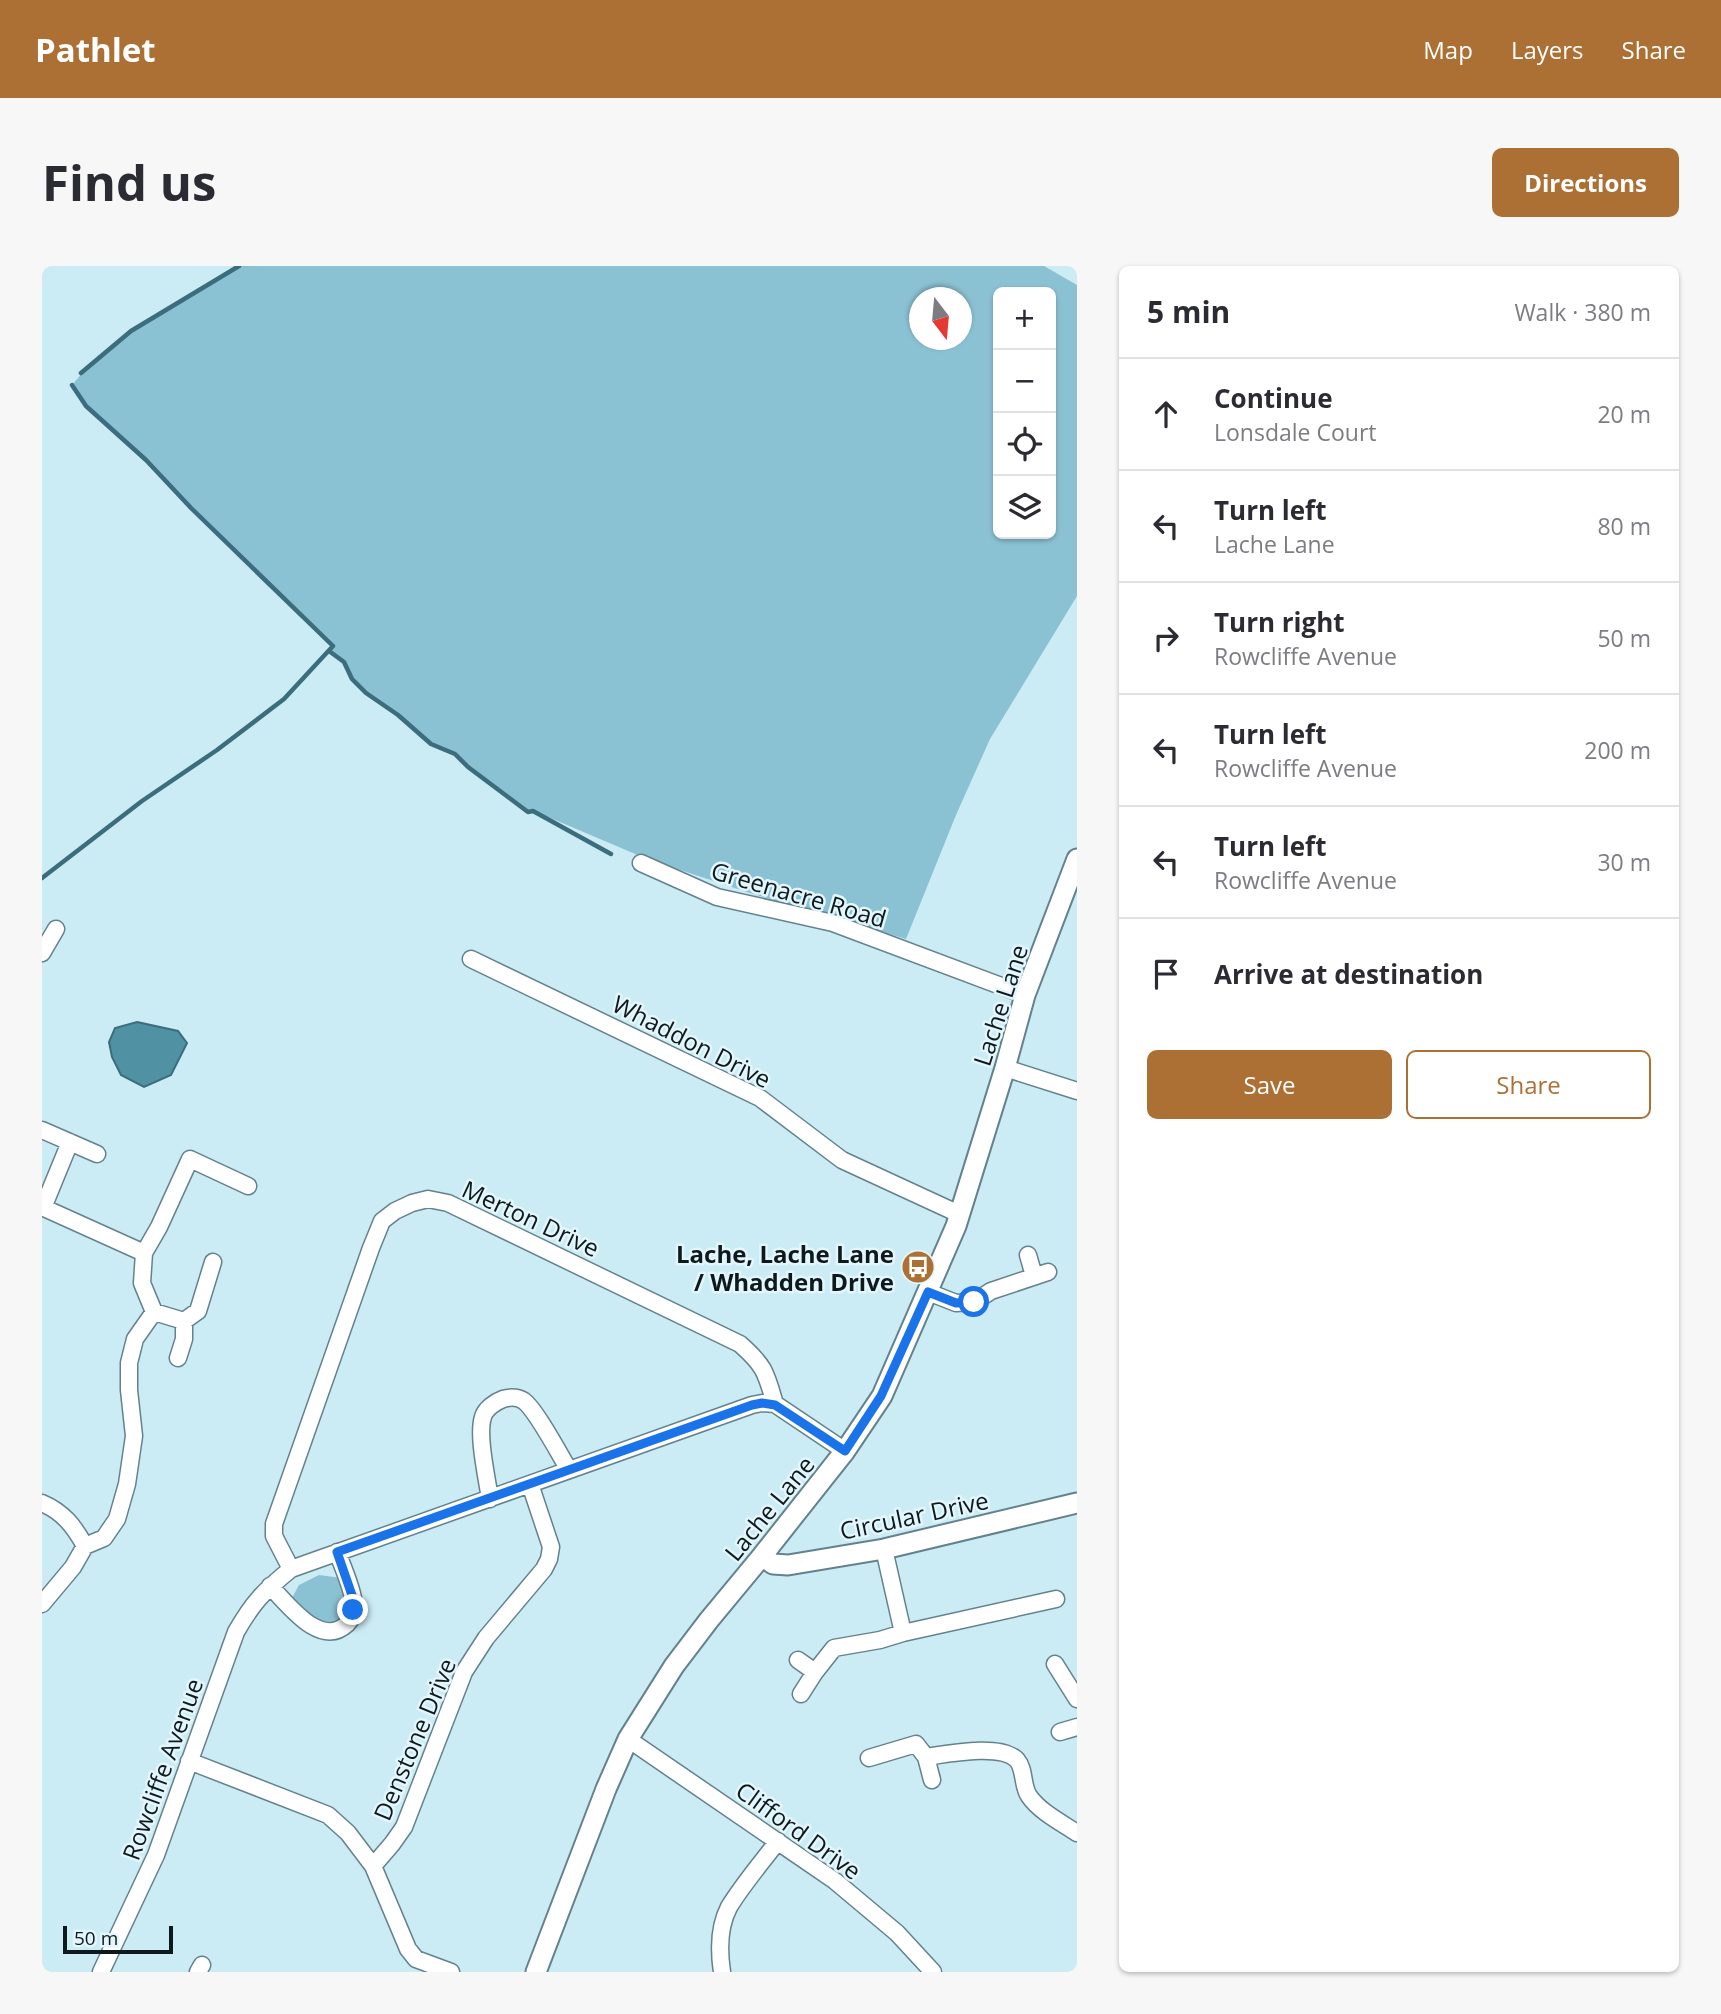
<!DOCTYPE html>
<meta charset="utf-8">
<style>
:root{--surface:#fff;--page:#f7f7f7;--text:#2b2b33;--muted:#7c7c81;--line:#e1e1e2;--accent:#ad7034}
body{margin:0;font-family:"Open Sans",sans-serif;background:var(--page);color:var(--text)}
.controls{position:absolute;right:21px;top:21px;display:grid;overflow:hidden;border-radius:10px;box-shadow:0 2px 5px #0004}
.controls button{width:63px;height:63px;display:grid;place-items:center;padding:0;border:0;border-bottom:2px solid var(--line);background:var(--surface);color:var(--text);font:35px sans-serif}
.compass{position:absolute;left:867px;top:21px;width:63px;height:63px;border-radius:50%;background:var(--surface);box-shadow:0 2px 5px #0004;rotate:164deg}
.scale{position:absolute;left:21px;bottom:18px;width:110px;box-sizing:border-box;padding-left:7px;border:4px solid #0e191d;border-top:0;font-size:19px;line-height:24px;white-space:nowrap;color:#0e191d;-webkit-text-stroke:5px #e3f6fc;paint-order:stroke}
.stop{position:absolute;width:21px;height:21px;margin:-16px;border:5px solid #1a73e8;border-radius:50%;background:#fff}
.stop.end{background:#1a73e8;border-color:#fff;box-shadow:0 2px 7px #0008}
.list{margin:0;padding:0;list-style:none}
h2{display:flex;justify-content:space-between;align-items:center;height:91px;margin:0;padding:0 28px;font-size:30px}
h2 small{font-size:23px;font-weight:400;color:var(--muted)}
.list li{display:grid;grid-template-columns:46px 1fr auto;gap:21px;align-items:center;box-sizing:border-box;height:112px;padding:0 28px;border-top:2px solid var(--line)}
.list b{display:block;font-size:26px;white-space:nowrap}
.list p{margin:0;font-size:23px;white-space:nowrap;color:var(--muted)}
.list em{font-size:23px;font-style:normal;color:var(--muted)}
.actions{display:flex;gap:14px;padding:21px 28px}
.actions a{flex:1;padding:16px 0;border:2px solid var(--accent);border-radius:10px;text-align:center;font-size:24px;color:var(--accent)}
.actions .main{background:var(--accent);color:#fff}
.icon{flex:none;width:38px;height:38px;fill:none;stroke:currentColor;stroke-width:2;stroke-linecap:round;stroke-linejoin:round}
.map{position:relative;flex:none;width:1035px;height:1706px;overflow:hidden;border-radius:10px}
header{display:flex;align-items:center;gap:42px;box-sizing:border-box;height:98px;padding:0 35px;background:var(--accent);color:#fff}
header strong{font-size:33px}
nav{display:flex;gap:38px;margin-inline-start:auto;font-size:24px}
.intro{display:flex;align-items:center;justify-content:space-between;box-sizing:border-box;height:168px;padding:0 42px}
h1{margin:0;font-size:49px}
.button{padding:18px 32px;border-radius:10px;background:var(--accent);color:#fff;font-size:24px;font-weight:700}
main{display:flex;gap:42px;padding:0 42px}
aside{flex:1;background:var(--surface);border-radius:10px;box-shadow:0 2px 5px #0004}
.map>svg:first-child{display:block}
.green{fill:#8bc2d3;fill-rule:evenodd}
.water{fill:#5091a4;stroke:#3c6d7c;stroke-width:2}
.lines{fill:none;stroke-linecap:round;stroke-linejoin:round}
.stream{stroke:#3c6d7c;stroke-width:4.5}
.minor-casing{stroke:#64828b;stroke-width:19}
.tertiary-casing{stroke:#64828b;stroke-width:23}
.minor{stroke:#fff;stroke-width:16}
.tertiary{stroke:#fff;stroke-width:19}
.route{stroke:#1a73e8;stroke-width:9}
.labels{text-anchor:middle;dominant-baseline:central;stroke-width:5;stroke-linejoin:round;paint-order:stroke}
.street-label{font-size:24px;fill:#0e191d;stroke:#e3f6fc}
.poi-label{font-size:24px;font-weight:bold;fill:#0e191d;stroke:#e3f6fc;text-anchor:end}
</style>
<header>
<strong>Pathlet</strong>
<nav><a>Map</a><a>Layers</a><a>Share</a></nav>
</header>
<div class="intro"><h1>Find us</h1><a class="button">Directions</a></div>
<main>
<div class="map">
<svg width="1035" height="1706" viewBox="0 0 1035 1706">
<rect width="100%" height="100%" fill="#cbebf5"/>
<path class="green" d="M197,0H1002L1035,19V330L948,473L914,549L864,673L708,627L605,593L492,545L486,546L426,501L413,488L389,478L356,449L324,427L310,413L302,396L287,385L291,380L150,243L104,194L44,140L30,119C74,65 140,38 197,0ZM956,26H1009V268H956ZM878,32H920V74H878Z
M277,1309L300,1312L305,1332V1353L289,1361L273,1354L250,1332L257,1319Z"/>
<path class="water" d="M95,756L136,765L145,777L129,809L102,821L79,809L70,791L67,776L73,762Z"/>
<g class="lines">
<path class="stream" d="M39,107L89,65L197,0
M287,385L302,396L310,413L324,427L356,449L389,478L413,488L426,501L486,546L491,545L569,588
M0,612L100,535L175,484L242,433L291,380L150,243L104,194L44,140L30,119"/>
<defs>
<path id="minor" d="M599,597L675,631L791,657L983,729
M0,687L14,663
M429,693L718,832L800,894L917,948
M963,802L1035,825
M0,864L55,888
M0,941L102,987
M1,942L28,876
M986,989L992,1010
M886,1026L914,1037L932,1036L949,1025L1006,1006
M112,1046L142,1055L156,1045L171,996
M136,1092L142,1073V1055
M448,1233C445,1212 435,1169 441,1151C443,1143 453,1136 461,1133C468,1131 476,1131 482,1135C494,1144 518,1189 527,1204
M0,1237C21,1246 32,1260 43,1280
M842,1283L861,1367L1014,1333
M249,1303L232,1270V1258L329,982L340,955L353,945L370,937L386,933L406,937L698,1078C723,1100 724,1107 733,1138
M228,1320C246,1338 278,1383 305,1358C311,1352 313,1341 311,1332C308,1317 301,1301 295,1286
M0,1338L31,1301L43,1280L62,1272L75,1253L85,1218L92,1170L87,1124V1097L93,1073L112,1046L100,1017L102,987L117,961L148,893L206,920
M756,1394L773,1406
M1013,1398L1035,1433
M759,1428L773,1406L792,1382L838,1374L861,1367
M1018,1466L1035,1461
M586,1473L793,1615L855,1667L891,1706
M884,1491L890,1514
M827,1492L874,1478L884,1491C905,1488 959,1477 975,1494C983,1503 980,1520 987,1530C998,1546 1020,1557 1035,1567
M147,1495L286,1549L306,1567L331,1600L366,1683L374,1693L409,1706
M331,1600L350,1578L362,1561L422,1406L444,1372L502,1303L507,1293L509,1281L488,1218
M59,1706L114,1589L194,1366C211,1336 222,1325 249,1303L710,1139L720,1137L733,1138L803,1185
M156,1706L160,1699
M680,1706C677,1686 677,1660 687,1641C701,1618 720,1596 736,1575"/>
<path id="tertiary" d="M720,1290L731,1298L746,1299L842,1283L1035,1237
M494,1706L564,1523L586,1473L632,1400L667,1354L720,1290L803,1185L840,1130L914,960L963,802L983,729L1035,593"/>
</defs>
<use href="#minor" class="minor-casing"/>
<use href="#tertiary" class="tertiary-casing"/>
<use href="#minor" class="minor"/>
<use href="#tertiary" class="tertiary"/>
</g>
<g class="lines">
<path class="route" d="M311,1344L312,1335L295,1286L710,1139L720,1137L733,1139L803,1185L839,1130L886,1026L914,1037L932,1036"/>
</g>
<defs>
<symbol id="bus-disc" viewBox="-11 -11 22 22"><circle r="9.5" fill="#ad7034" stroke="#e3f6fc"/><path d="M-5-6H5V4H4V6H2V4H-2V6H-4V4H-5ZM-3.5-4V0h7V-4ZM-3.5 1.2v1.5H-2V1.2ZM2 1.2v1.5H3.5V1.2Z" fill="#fff"/></symbol>
</defs>
<g fill-rule="evenodd">
<use href="#bus-disc" x="857" y="982" width="38" height="38"/>
</g>
<g class="labels">
<g class="street-label">
<text transform="translate(757 628) rotate(16)">Greenacre Road</text>
<text transform="translate(958 739) rotate(-72)">Lache Lane</text>
<text transform="translate(650 775) rotate(27)">Whaddon Drive</text>
<text transform="translate(489 952) rotate(25)">Merton Drive</text>
<text transform="translate(727 1242) rotate(-51)">Lache Lane</text>
<text transform="translate(872 1249) rotate(-12)">Circular Drive</text>
<text transform="translate(372 1473) rotate(-67)">Denstone Drive</text>
<text transform="translate(120 1503) rotate(-70)">Rowcliffe Avenue</text>
<text transform="translate(757 1564) rotate(36)">Clifford Drive</text>
</g>
<g class="poi-label">
<text x="852" y="987">Lache, Lache Lane<tspan x="852" dy="28">/ Whadden Drive</tspan></text>
</g>
</g>
</svg>
<div class="controls">
<button>+</button>
<button>−</button>
<button><svg class="icon" aria-label="locate" viewBox="0 0 24 24"><circle cx="12" cy="12" r="6"/><path d="M12 2v4M12 18v4M2 12h4M18 12h4"/></svg></button>
<button><svg class="icon" aria-label="layers" viewBox="0 0 24 24"><path d="M12 4l9 5-9 5-9-5zM3 14l9 5 9-5"/></svg></button>
</div>
<svg class="compass" viewBox="-18 -18 36 36"><path d="M0-13l5 13h-10z" fill="#e53935"/><path d="M0 13l5-13h-10z" fill="#7c7c81"/></svg>
<div class="scale">50 m</div>
<div class="stop" style="left:932px;top:1036px"></div>
<div class="stop end" style="left:311px;top:1344px"></div>
</div>
<aside>
<h2>5 min<small>Walk · 380 m</small></h2>
<ul class="list">
<li><svg class="icon" aria-label="ahead" viewBox="0 0 24 24"><path d="M12 20V5M6 11l6-6 6 6"/></svg><div><b>Continue</b><p>Lonsdale Court</p></div><em>20 m</em></li>
<li><svg class="icon" aria-label="left" viewBox="0 0 24 24"><path d="M17 20v-9H6M10 6l-5 5 5 5"/></svg><div><b>Turn left</b><p>Lache Lane</p></div><em>80 m</em></li>
<li><svg class="icon" aria-label="right" viewBox="0 0 24 24"><path d="M7 20v-9h11M14 6l5 5-5 5"/></svg><div><b>Turn right</b><p>Rowcliffe Avenue</p></div><em>50 m</em></li>
<li><svg class="icon" aria-label="left" viewBox="0 0 24 24"><path d="M17 20v-9H6M10 6l-5 5 5 5"/></svg><div><b>Turn left</b><p>Rowcliffe Avenue</p></div><em>200 m</em></li>
<li><svg class="icon" aria-label="left" viewBox="0 0 24 24"><path d="M17 20v-9H6M10 6l-5 5 5 5"/></svg><div><b>Turn left</b><p>Rowcliffe Avenue</p></div><em>30 m</em></li>
<li><svg class="icon" aria-label="arrive" viewBox="0 0 24 24"><path d="M6 21V4h12l-3 4 3 4H6"/></svg><div><b>Arrive at destination</b></div></li>
</ul>
<div class="actions"><a class="main">Save</a><a>Share</a></div>
</aside>
</main>
